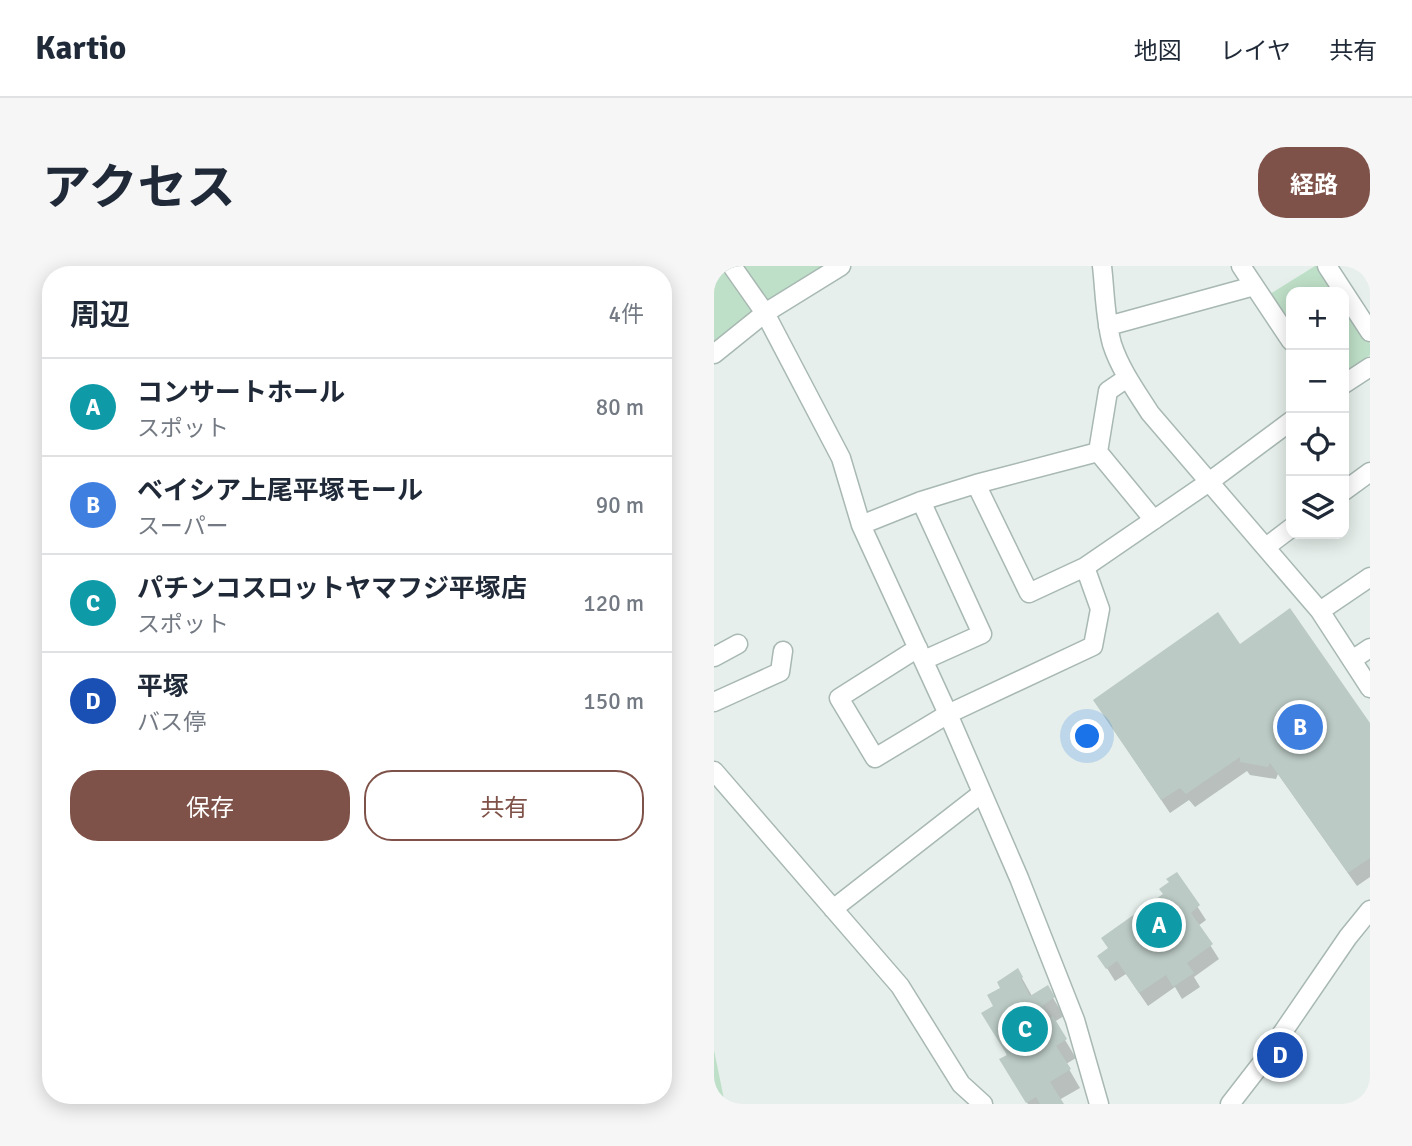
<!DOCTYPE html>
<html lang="ja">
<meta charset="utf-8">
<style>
:root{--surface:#fff;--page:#f6f6f7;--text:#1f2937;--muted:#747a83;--line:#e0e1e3;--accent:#7f5249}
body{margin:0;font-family:Signika,"Noto Sans JP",sans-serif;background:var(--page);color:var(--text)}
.controls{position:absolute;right:21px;top:21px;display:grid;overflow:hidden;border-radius:14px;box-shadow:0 4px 18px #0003}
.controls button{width:63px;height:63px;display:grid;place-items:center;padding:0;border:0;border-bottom:2px solid var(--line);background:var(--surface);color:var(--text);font:35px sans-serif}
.you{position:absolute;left:374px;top:471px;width:24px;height:24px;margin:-18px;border:5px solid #fff;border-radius:50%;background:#1a73e8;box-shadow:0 0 0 10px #1a73e833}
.badge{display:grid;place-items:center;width:46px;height:46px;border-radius:50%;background:var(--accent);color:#fff;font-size:23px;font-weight:700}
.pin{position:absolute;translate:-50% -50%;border:4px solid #fff;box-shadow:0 2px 7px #0006}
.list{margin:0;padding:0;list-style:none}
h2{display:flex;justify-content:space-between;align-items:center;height:91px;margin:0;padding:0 28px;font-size:30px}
h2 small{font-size:23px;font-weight:400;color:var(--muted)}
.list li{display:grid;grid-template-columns:46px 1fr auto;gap:21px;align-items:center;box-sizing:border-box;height:98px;padding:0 28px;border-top:2px solid var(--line)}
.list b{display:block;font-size:26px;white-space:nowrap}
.list p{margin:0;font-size:23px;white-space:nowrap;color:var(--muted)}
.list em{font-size:23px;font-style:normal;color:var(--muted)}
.actions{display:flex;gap:14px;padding:21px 28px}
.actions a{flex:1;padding:16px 0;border:2px solid var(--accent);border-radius:28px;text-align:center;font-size:24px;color:var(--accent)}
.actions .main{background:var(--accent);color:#fff}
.icon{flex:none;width:38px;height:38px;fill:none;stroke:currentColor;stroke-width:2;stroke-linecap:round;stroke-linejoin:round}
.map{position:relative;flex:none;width:656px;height:838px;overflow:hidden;border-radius:28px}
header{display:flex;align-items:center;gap:42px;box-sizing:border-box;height:98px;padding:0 35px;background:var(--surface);border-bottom:2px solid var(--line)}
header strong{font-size:33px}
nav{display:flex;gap:38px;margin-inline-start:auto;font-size:24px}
.intro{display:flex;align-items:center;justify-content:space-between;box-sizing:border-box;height:168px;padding:0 42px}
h1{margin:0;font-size:49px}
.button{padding:18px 32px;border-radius:28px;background:var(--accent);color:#fff;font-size:24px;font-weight:700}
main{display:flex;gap:42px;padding:0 42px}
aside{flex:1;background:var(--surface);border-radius:28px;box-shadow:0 4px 18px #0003}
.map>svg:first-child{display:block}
.green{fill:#bfe0c8}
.shadow{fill:#0003}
.building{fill:#bbcac4}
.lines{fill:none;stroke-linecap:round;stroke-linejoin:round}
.minor-casing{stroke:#a8b8b2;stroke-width:21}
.minor{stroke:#fff;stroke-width:18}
</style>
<header>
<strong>Kartio</strong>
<nav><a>地図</a><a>レイヤ</a><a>共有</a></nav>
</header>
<div class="intro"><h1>アクセス</h1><a class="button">経路</a></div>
<main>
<aside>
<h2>周辺<small>4件</small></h2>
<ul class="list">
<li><span class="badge" style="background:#0f9aa8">A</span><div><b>コンサートホール</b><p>スポット</p></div><em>80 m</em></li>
<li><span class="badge" style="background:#3f7fe0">B</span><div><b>ベイシア上尾平塚モール</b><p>スーパー</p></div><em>90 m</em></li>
<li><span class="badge" style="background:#0f9aa8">C</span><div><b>パチンコスロットヤマフジ平塚店</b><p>スポット</p></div><em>120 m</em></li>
<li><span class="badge" style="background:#1a4fb4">D</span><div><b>平塚</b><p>バス停</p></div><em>150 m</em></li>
</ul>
<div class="actions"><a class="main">保存</a><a>共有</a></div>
</aside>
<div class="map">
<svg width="656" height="838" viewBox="0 0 656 838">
<rect width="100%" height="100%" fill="#e6efeb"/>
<path class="green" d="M0,0H117L60,34L0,99Z
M601,0H604L622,26H577V61L556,28Z
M630,38L656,78V89L630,109Z
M0,784L11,838H0Z"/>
<path class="shadow" d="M575,344L656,460V611L643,620L564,508L562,513L536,509L533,505L481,541L475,534L456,547L389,448L525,380Z
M463,609L492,654L484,660L505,693L480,711L486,721L468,733L461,721L434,740L412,708L401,715L386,691L451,629Z
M304,705L318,730L333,722L350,750L340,756L362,792L352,798L366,822L345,834L348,838H314L298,811L281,740L288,723Z"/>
<path class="building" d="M576,342L656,457V592L634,607L556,497L554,501L526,496V491L472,528L466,522L447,534L379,434L504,346L526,378Z
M463,606L486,639L477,647L499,678L473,697L480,707L459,721L452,709L425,727L403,695L392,703L383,690L394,682L387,672L449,628L445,623L455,616L452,613Z
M304,702L309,711L307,713L316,730L334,719L341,731L328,740L336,752L339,750L353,773L342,780L357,803L336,816L350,838H326L322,831L312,837L285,793L293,789L267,747L279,740L273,729L286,722L283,716Z"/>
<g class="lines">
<defs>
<path id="minor" d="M18,0L51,47L127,192L147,259L234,448L305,612L361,754L385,838
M388,0C391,26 391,53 398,78C406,103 422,125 436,147L606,345L656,422
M527,0L577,75
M613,0L656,66
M394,60L540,20
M0,88L51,47L127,0
M413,112L394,125L384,186L440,254
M630,118L656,101
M262,218L315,327L371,301L495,216L577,155
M630,225L656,206
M207,235L268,368L210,394
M147,259L207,235L262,218L384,186
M552,281L577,262
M606,345L656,311
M204,382L125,432L161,492L234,448L379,380L386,343L371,301
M0,391L24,378
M638,394L656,382
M0,436L66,406L69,385
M0,505L186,720L247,818L269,838
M119,643L268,527
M516,838L547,798L634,671L656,644"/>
</defs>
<use href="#minor" class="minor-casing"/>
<use href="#minor" class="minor"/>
</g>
</svg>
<div class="controls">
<button>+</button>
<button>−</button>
<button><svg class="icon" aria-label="locate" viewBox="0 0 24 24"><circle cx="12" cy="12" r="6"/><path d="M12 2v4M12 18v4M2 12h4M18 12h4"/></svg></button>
<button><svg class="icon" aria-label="layers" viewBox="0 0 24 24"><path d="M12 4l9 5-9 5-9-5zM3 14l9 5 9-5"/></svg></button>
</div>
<div class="you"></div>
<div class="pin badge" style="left:445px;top:659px;background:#0f9aa8">A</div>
<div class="pin badge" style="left:586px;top:461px;background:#3f7fe0">B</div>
<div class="pin badge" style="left:311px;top:763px;background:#0f9aa8">C</div>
<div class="pin badge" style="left:566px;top:789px;background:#1a4fb4">D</div>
</div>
</main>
